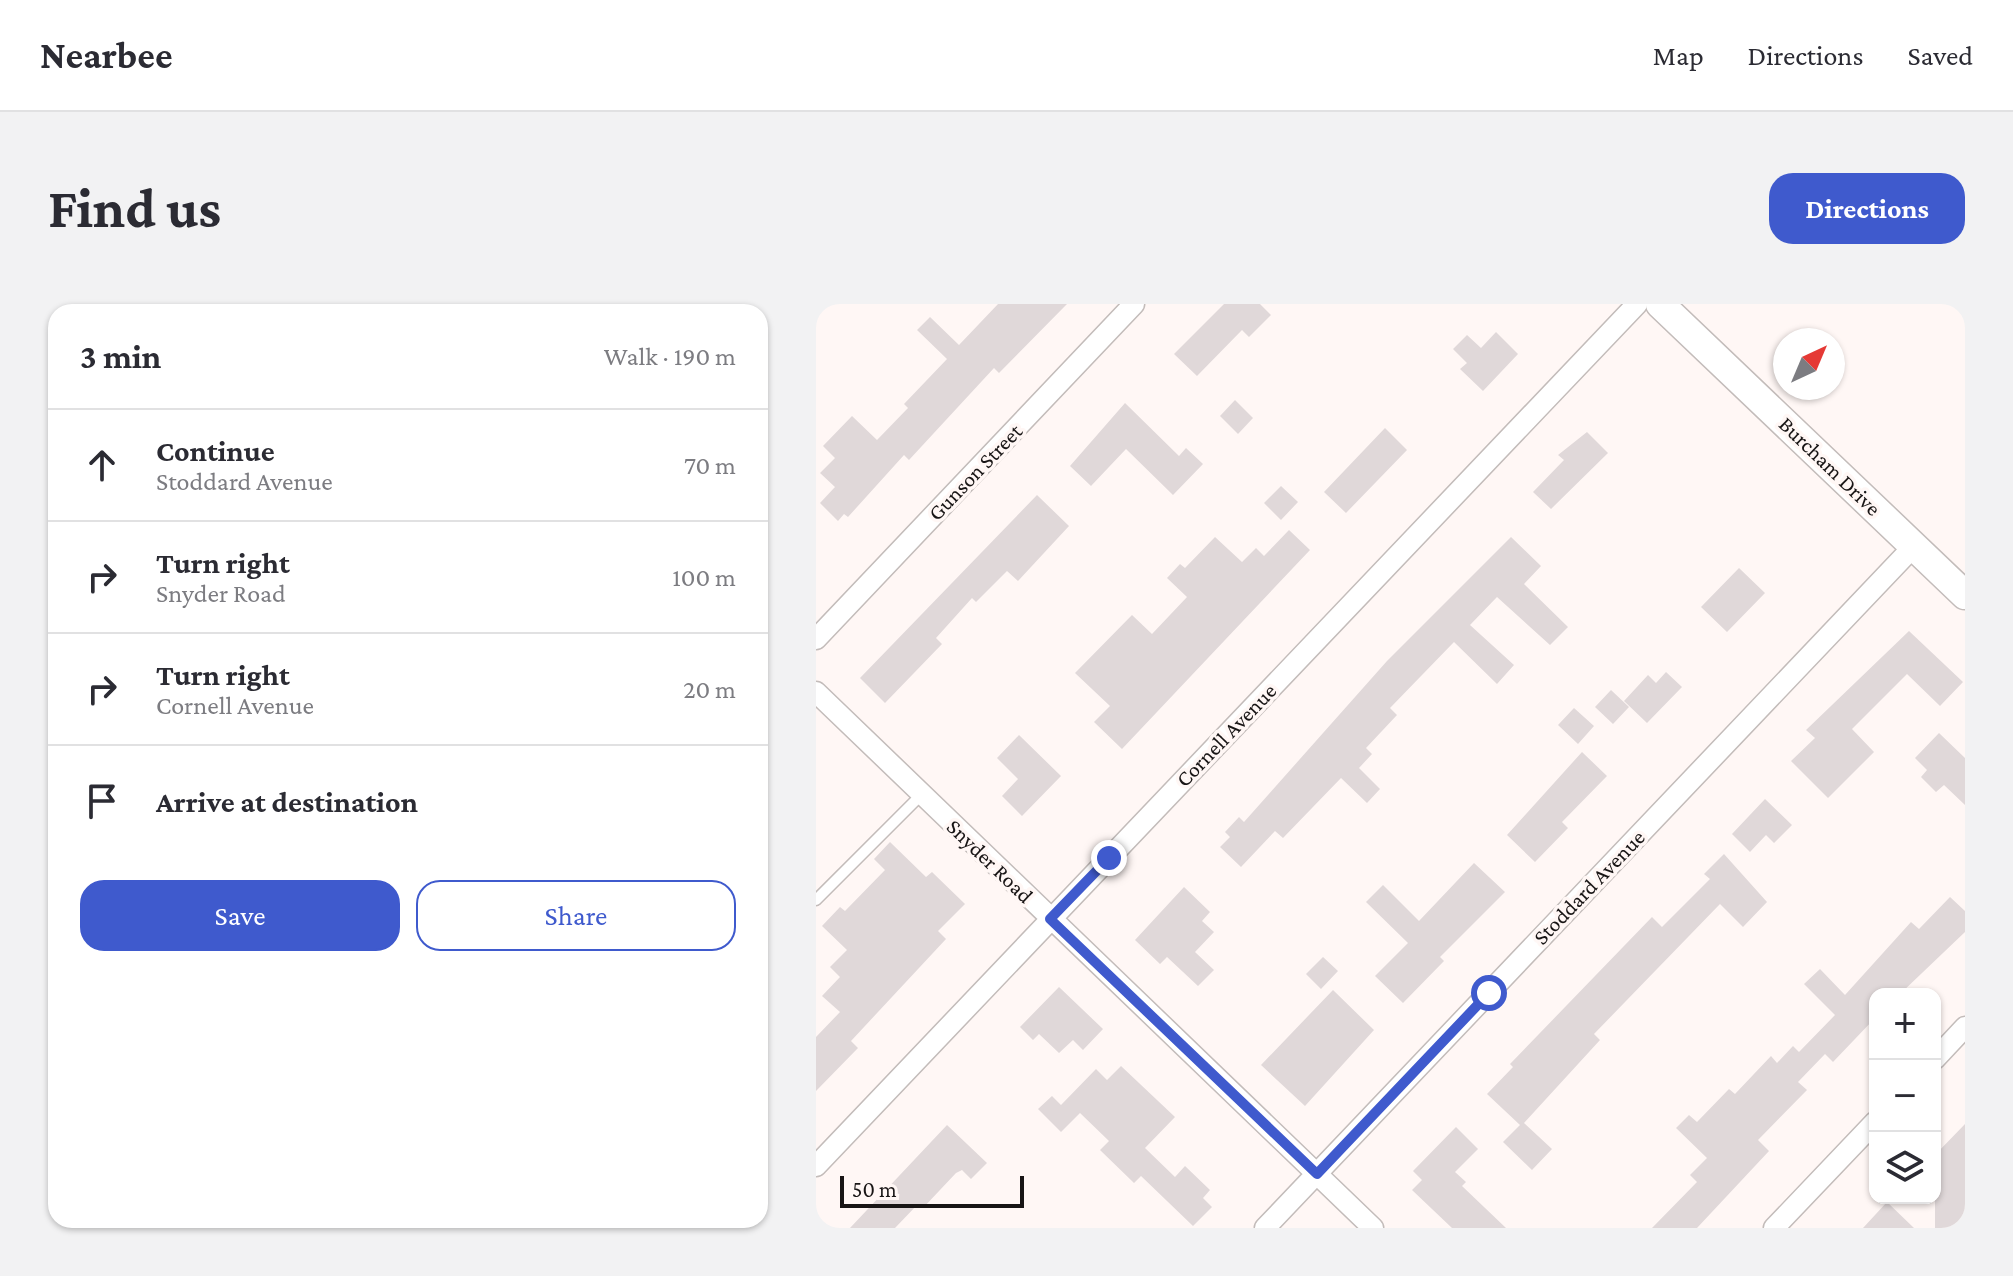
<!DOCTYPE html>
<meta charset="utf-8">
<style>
:root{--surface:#fff;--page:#f2f2f3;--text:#2b2b33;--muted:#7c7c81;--line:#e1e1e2;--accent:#3f5acd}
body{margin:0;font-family:"Crimson Pro",serif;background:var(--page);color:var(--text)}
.controls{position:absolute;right:24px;bottom:24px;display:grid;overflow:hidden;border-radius:16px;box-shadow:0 2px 6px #0004}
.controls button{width:72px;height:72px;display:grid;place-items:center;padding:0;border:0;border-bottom:2px solid var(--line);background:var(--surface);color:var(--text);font:40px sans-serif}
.compass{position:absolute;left:957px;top:24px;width:72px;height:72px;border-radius:50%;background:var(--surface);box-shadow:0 2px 6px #0004;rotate:44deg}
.scale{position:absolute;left:24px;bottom:20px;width:184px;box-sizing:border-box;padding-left:8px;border:4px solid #181515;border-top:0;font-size:22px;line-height:28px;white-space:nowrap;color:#181515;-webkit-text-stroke:6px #fff7f5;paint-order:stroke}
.stop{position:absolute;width:24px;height:24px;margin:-18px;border:6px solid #3f5acd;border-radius:50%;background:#fff}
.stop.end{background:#3f5acd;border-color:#fff;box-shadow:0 2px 8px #0008}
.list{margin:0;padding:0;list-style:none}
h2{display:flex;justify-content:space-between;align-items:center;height:104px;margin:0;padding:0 32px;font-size:34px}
h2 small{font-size:26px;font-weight:400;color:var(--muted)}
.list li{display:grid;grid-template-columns:52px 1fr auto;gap:24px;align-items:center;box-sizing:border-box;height:112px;padding:0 32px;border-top:2px solid var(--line)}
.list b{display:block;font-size:30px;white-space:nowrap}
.list p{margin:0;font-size:26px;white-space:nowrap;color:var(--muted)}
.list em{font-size:26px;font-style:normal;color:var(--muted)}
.actions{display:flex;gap:16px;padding:24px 32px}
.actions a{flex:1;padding:18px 0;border:2px solid var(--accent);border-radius:24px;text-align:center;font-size:28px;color:var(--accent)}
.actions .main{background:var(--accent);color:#fff}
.icon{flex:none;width:44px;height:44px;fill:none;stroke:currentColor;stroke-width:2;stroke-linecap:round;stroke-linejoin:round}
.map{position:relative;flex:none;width:1149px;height:924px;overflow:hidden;border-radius:24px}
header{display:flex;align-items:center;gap:48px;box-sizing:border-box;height:112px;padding:0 40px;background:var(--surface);border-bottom:2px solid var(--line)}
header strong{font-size:38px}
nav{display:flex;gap:44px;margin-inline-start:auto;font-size:28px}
.intro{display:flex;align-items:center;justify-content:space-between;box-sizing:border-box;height:192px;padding:0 48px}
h1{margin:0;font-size:56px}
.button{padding:20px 36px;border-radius:24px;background:var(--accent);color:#fff;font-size:28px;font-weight:700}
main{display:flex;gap:48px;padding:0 48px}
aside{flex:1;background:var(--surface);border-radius:24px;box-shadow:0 2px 6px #0004}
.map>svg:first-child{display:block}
.building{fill:#e0d8d9}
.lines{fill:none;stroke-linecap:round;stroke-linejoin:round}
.lane-casing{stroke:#c3bcba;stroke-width:13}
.street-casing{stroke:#c3bcba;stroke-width:23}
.secondary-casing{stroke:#c3bcba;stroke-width:31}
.lane{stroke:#fff;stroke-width:10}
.street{stroke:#fff;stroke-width:20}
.secondary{stroke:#fff;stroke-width:28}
.route{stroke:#3f5acd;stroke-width:10}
.labels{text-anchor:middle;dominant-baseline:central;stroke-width:7;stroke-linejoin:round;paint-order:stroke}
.street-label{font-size:22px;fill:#181515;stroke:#fff7f5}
</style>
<header>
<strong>Nearbee</strong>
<nav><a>Map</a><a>Directions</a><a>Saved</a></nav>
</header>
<div class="intro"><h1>Find us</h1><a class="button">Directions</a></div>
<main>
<aside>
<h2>3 min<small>Walk · 190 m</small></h2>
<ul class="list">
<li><svg class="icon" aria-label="ahead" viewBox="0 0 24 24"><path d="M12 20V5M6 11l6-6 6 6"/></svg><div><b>Continue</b><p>Stoddard Avenue</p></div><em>70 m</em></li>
<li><svg class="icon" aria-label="right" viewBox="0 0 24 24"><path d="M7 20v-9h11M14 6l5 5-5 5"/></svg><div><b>Turn right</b><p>Snyder Road</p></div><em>100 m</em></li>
<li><svg class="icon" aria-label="right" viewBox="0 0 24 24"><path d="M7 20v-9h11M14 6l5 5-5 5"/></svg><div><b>Turn right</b><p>Cornell Avenue</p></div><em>20 m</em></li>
<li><svg class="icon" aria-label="arrive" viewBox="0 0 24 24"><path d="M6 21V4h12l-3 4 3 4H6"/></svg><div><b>Arrive at destination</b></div></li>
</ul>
<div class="actions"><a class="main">Save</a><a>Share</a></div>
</aside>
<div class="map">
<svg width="1149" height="924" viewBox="0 0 1149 924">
<rect width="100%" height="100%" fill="#fff7f5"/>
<path class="building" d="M182,0H251L183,69L178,64L93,156L88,151L32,213L28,210L22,217L4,199L19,183L4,169L19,154L7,142L36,112L61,136L92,104L88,100L131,55L101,26L114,13L143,41Z
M408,0H444L455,11L433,33L426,26L381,72L358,50Z
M680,28L702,50L667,87L644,65L651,59L637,45L651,31L665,44Z
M419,96L437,114L422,130L404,112Z
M309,99L363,152L370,144L387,160L357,191L310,145L275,182L254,162Z
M569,124L591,146L530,209L508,188Z
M771,128L792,149L735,205L717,188L748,156L742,151Z
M465,182L482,198L465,216L448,199Z
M221,191L253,222L202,277L191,267L160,298L156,294L120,334L126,340L69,399L44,374Z
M473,226L494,246L306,445L278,418L294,402L259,369L316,311L336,330L371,293L351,274L364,260L369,264L399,233L426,258L440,244L448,252Z
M695,233L725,262L708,280L752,323L734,341L681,293L654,321L698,361L681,380L638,338L574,404L581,411L550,444L556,450L543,464L564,485L551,499L525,474L467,534L459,527L425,563L404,543L414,533L409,528L423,513L428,518L571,357Z
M923,264L949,289L911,328L885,303Z
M1093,327L1147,378L1124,402L1091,370L1036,425L1058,448L1012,494L975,457L999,434L990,426Z
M850,368L866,383L831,419L808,397L832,371L840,379Z
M795,386L813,403L797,420L779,403Z
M758,404L778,422L762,440L742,421Z
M1123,429L1149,454V501L1128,481L1120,488L1105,473L1111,466L1099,454Z
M203,431L245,472L206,512L186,492L202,475L181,454Z
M766,448L791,472L746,518L752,524L719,558L691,531Z
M949,495L976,521L958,539L950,531L934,548L916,530Z
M74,538L110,573L116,568L149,600L122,627L130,635L35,737L42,744L0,787V733L24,708L6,692L24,673L14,663L31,646L6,622L24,603L29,607L69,566L58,555Z
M908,550L951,598L927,623L904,600L778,730L784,736L708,819L736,845L716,866L687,838L704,821L671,790L697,763L694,760L836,613L846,623L894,575L888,570Z
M658,559L689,588L624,653L628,657L587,699L559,672L592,639L550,598L567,581L603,617Z
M368,583L394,608L386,617L398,628L379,648L398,666L382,682L351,653L344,660L319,636Z
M1134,593L1149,607V628L1084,690H1059V714L1017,758L1009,750L982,778L991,786L942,836L953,847L881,924H836L881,878L874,871L891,854L860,824L873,811L881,818L913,785L919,790L955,752L961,759L977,742L983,748L1019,711L988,680L1004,665L1029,691L1095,618L1103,625Z
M507,653L522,667L505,685L490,670Z
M243,683L287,725L267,746L257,736L243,749L223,730L217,736L204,723Z
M517,686L558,726L489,802L445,761Z
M305,762L359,813L329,844L359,873L369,862L394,886L387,894L396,903L377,922L325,872L318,879L284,846L293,837L264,809L245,828L222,805L236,792L245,801L280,765L291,776Z
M1149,820V924H1119V851Z
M131,821L171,859L155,875L146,866L140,869L107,904L102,900L79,924H34Z
M640,823L662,845L639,868L650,878L646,882L690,924H636L596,886L606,876L597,867Z
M1071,898L1098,924H1047Z"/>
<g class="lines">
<defs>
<path id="lane" d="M0,596L105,491"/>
<path id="street" d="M0,335L318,0
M0,388L557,924
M1119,755L1149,723
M0,862L821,0
M449,924L1098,242
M958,924L1059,818"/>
<path id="secondary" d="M844,0L1149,291"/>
</defs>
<use href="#lane" class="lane-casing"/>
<use href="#street" class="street-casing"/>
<use href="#secondary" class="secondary-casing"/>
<use href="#lane" class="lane"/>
<use href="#street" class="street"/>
<use href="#secondary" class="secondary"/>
</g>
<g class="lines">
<path class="route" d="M293,554L234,615L501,870L673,689"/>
</g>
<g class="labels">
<g class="street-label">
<text transform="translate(1014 162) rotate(44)">Burcham Drive</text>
<text transform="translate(159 168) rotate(-46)">Gunson Street</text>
<text transform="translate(410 431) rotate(-46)">Cornell Avenue</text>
<text transform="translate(174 557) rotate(44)">Snyder Road</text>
<text transform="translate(773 583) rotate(-46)">Stoddard Avenue</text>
</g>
</g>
</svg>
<div class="controls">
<button>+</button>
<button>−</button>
<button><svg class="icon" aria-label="layers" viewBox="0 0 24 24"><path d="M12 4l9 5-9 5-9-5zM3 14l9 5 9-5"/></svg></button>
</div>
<svg class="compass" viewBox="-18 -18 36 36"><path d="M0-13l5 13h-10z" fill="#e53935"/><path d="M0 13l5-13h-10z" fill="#7c7c81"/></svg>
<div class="scale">50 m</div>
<div class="stop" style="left:673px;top:689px"></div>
<div class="stop end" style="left:293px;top:554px"></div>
</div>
</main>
